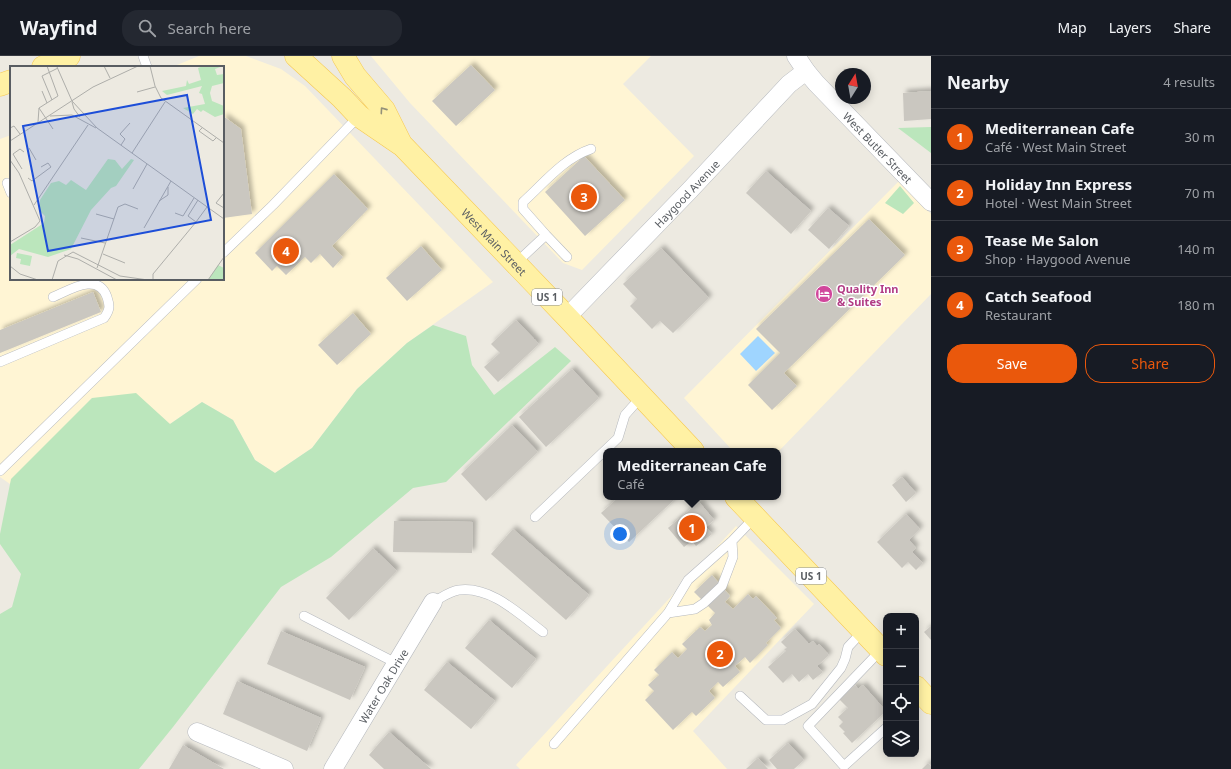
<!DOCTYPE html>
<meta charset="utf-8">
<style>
:root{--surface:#171b24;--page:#242831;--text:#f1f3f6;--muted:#9ea1a6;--line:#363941;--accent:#ea580c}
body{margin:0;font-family:"Noto Sans",sans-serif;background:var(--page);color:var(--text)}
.controls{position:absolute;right:12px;bottom:12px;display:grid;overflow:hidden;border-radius:8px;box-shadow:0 2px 10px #0003}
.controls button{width:36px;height:36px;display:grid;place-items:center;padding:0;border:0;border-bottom:1px solid var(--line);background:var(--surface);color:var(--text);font:20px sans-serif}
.compass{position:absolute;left:835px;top:12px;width:36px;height:36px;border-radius:50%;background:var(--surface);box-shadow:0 2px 10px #0003;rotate:11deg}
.you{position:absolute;left:620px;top:478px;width:14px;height:14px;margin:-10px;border:3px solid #fff;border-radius:50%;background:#1a73e8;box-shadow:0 0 0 6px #1a73e833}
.badge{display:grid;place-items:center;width:26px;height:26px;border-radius:50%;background:var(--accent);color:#fff;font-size:13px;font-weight:700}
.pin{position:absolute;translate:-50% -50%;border:2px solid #fff;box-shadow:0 1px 4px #0006}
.popup{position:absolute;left:603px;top:392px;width:178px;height:52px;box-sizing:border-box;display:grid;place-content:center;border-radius:8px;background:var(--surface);filter:drop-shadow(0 1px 3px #0005);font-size:13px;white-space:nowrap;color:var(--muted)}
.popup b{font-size:15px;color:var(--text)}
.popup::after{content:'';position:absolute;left:50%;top:100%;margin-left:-8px;border:8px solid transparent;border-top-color:var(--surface)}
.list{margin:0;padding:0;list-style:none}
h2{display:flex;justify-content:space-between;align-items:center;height:52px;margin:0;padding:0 16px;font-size:17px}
h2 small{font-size:13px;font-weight:400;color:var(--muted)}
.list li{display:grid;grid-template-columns:26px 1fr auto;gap:12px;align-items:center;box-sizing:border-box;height:56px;padding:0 16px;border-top:1px solid var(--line)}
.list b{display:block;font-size:15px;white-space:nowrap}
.list p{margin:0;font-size:13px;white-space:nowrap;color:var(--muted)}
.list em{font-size:13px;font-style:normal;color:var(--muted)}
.actions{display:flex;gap:8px;padding:12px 16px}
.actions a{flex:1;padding:9px 0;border:1px solid var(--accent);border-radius:16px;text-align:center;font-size:14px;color:var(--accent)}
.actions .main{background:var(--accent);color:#fff}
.icon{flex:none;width:22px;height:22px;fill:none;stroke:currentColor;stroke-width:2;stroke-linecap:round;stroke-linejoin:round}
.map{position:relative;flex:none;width:931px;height:713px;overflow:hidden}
header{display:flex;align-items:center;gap:24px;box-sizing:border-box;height:56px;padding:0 20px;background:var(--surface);border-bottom:1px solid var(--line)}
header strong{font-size:19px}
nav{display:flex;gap:22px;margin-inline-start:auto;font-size:14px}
.search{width:280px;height:36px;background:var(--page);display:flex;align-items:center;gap:10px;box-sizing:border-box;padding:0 14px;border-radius:16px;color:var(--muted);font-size:15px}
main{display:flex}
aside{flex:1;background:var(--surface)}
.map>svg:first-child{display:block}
.commercial{fill:#fff5d4}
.green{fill:#bbe6bc}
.water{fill:#9fd5ff}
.building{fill:#cac7c0;filter:url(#shadow)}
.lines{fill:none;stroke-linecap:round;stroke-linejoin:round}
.service-casing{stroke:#b6b9be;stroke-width:10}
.minor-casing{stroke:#b6b9be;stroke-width:19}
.primary-casing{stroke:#f7c950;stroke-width:23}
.service{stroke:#fff;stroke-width:9}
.minor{stroke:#fff;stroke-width:18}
.primary{stroke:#fff1a4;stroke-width:22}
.oneway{stroke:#939179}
.labels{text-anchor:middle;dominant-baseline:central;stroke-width:3;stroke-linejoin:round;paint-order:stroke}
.shield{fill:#fff;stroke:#8b8e91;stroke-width:1}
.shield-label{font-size:10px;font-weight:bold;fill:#595d62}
.street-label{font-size:11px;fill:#595d62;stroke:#fff}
.hotel-label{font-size:11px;font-weight:bold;fill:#b23c85;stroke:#fff;text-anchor:start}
.inset-road{fill:none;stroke:#aeaeaa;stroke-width:1}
.view{fill:#1d4ed8;fill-opacity:0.15;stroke:#1d4ed8;stroke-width:2}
.inset-edge{fill:none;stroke:#595d62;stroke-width:2}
</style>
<header>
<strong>Wayfind</strong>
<div class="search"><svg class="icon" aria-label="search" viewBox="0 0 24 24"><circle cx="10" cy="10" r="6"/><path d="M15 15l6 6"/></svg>Search here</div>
<nav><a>Map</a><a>Layers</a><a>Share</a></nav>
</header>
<main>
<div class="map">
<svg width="931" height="713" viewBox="0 0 931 713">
<defs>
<filter id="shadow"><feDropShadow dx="3.5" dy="-3.5" stdDeviation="2" flood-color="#0004"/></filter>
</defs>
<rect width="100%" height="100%" fill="#edeae1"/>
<path class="commercial" d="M199,0H246L281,13L305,30L493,226L407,287L357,333L312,392L275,417L255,404L233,364L202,346L170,368L92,342L10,428L0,421V83L11,79V223H223V11H172Z
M371,0H651L623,28L694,100L582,214L563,207L410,47Z
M900,124L931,158V238L778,396L733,395L684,342Z
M736,470L814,548L693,675L727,713H520L516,709Z"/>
<path class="green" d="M931,71V97L898,72Z
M900,130L914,147L903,158L885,147Z
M433,269L466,280L472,309L494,339L555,291L571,305L446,426L413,432L331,501L281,531L173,671L139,713H0V558L12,551L21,518L0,488V478L11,423L92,342L136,337L170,368L202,346L233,364L255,404L275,417L312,392L357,333L407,287Z"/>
<path class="water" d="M758,280L775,297L756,315L740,298Z"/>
<path class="building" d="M471,9L495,34L456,70L432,45Z
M931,35V63L904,65L903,37Z
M223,60L241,73L252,158L223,162Z
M584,100L625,144L585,180L545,136Z
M766,115L811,155L791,178L746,137Z
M334,118L368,153L332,190L343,201L333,212L320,198L311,207L305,201L286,219L277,210L272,215L255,197Z
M828,152L849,170L829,193L808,174Z
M869,163L905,199L784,317L797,330L772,354L748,329L780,297L756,273Z
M421,190L442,214L407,245L386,222Z
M661,192L709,242L673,277L660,265L652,273L630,250L637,243L623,228Z
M93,236L101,256L0,297V274Z
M353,257L371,278L337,309L318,289Z
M516,264L539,288L498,326L484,311L500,297L491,288Z
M572,313L599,342L546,391L519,361Z
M512,369L538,396L486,445L461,418Z
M902,421L916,437L906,446L892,429Z
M619,441H677L629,486L601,457Z
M699,446L714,464L706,471L712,478L696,490L692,485L684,491L668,472Z
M906,458L920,473L909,484L916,492L912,496L923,507L916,514L908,506L902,512L877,486Z
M394,465L473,466L472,497L393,496Z
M513,473L589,539L566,564L491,498Z
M373,492L397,515L349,564L326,542Z
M712,519L730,540L725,546L733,553L748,538L753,543L756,540L777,562L774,564L781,572L766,587L768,589L750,607L745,601L735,610L740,616L723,631L718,626L709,635L715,642L696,660L692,656L673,674L645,644L654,635L648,629L659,619L654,614L672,596L678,602L687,593L682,588L700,571L705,575L712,569L709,564L715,557L694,536Z
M489,564L536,603L512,632L465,592Z
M931,570V584L924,576Z
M795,573L809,588L813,585L817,590L819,588L829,599L817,610L823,616L813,624L808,618L799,626L792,618L783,627L768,611L786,595L784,593L787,592L781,586Z
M281,575L365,611L350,644L267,608Z
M447,606L495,645L471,673L424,634Z
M237,625L321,662L307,695L223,658Z
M855,629L858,633L863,629L886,655L852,687L843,677L845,676L839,670L843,666L838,661L848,652L839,643Z
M389,676L431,713H384L369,699Z
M788,687L804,704L794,713H777L769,704Z
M183,689L224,713H169Z
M758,702L768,713H746Z
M928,707L931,710V713H922Z"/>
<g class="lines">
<defs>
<path id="service" d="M143,0L147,11
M7,127L11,137
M546,179L567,201
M223,197L273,149L359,60
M516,207L546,179L523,153V146C544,127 564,102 591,93
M0,306L104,262C110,254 110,250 107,241C98,215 68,235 53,241
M0,415L197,223
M535,461L618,382L625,359L641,341
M433,546C441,542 450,535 459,534C491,530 519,558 543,576
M668,557L695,553L704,547L722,530L733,501L732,485
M304,560L396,607
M881,594L808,670L844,710L886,672
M740,640L766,664H783L812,648L841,612L845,603L848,591L863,575
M554,688L668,557L688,524L732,485L755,461"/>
<g id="minor">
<path id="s1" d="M796,0L806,15L816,27L931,146"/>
<path id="s2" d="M567,261L690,134L789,28L806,15"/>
<path d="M197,676L284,713"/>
<path id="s3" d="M333,713L433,546"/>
</g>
<g id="primary">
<path d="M296,0L342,42L359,60L400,88"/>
<path id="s4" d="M343,0L355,20L384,54L401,88L567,261L693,395"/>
<path d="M43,11L69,0"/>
<path d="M0,29L11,25"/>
<path d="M736,441L886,599"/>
<path d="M916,631L931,647"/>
</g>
</defs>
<use href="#service" class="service-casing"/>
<use href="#minor" class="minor-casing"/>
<use href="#primary" class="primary-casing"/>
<use href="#service" class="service"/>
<use href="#minor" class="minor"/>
<use href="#primary" class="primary"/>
</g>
<defs><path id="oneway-chevron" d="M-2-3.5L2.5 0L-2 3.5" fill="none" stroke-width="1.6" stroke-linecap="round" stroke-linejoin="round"/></defs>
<use class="oneway" href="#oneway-chevron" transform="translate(383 54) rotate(-125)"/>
<defs>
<symbol id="hotel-disc" viewBox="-11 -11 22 22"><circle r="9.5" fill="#d1479c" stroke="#fff"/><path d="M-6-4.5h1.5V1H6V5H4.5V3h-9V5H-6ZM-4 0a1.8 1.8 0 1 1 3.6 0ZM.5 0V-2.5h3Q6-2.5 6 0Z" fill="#fff"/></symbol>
</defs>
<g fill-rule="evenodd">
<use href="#hotel-disc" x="814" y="228" width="20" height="20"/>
</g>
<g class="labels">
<g class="shield">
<rect x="532" y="233" width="30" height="16" rx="3"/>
<rect x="796" y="512" width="30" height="16" rx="3"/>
</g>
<g class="shield-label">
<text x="547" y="241">US 1</text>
<text x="811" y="520">US 1</text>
</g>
<g class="street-label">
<text stroke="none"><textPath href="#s1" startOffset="123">West Butler Street</textPath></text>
<text stroke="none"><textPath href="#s2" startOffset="172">Haygood Avenue</textPath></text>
<text stroke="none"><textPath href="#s4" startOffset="241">West Main Street</textPath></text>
<text stroke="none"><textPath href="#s3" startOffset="97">Water Oak Drive</textPath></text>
</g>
<g class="hotel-label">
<text x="837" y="232">Quality Inn<tspan x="837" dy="13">&amp; Suites</tspan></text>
</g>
</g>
<g transform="translate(10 10)">
<rect width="214" height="214" fill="#edeae1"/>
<path d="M193,0H213L205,3L207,9L214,8V17L202,20L200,27L202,35L214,40V48L205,51L193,44L191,46L187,43L183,48L173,42L195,38L192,28L189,27L192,20L157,29L152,25L176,20L177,14L179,18L191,14L188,2ZM121,93L124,94L106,120L101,122L81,144L61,183L38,191L9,183L0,190V179L34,157L35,150L30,145V134L41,117L49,115L56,119L61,114L76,124L98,93L105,94L112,103ZM7,187L22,190L20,200L10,198L11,193L6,192ZM208,199L214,202V214H198Z" fill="#bbe6bc"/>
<path class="inset-road" d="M94,0L100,12M140,0L145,20L151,32L214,77M47,1L62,35M32,25L37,37M127,26L145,21M42,34L32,10L48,2M62,35L87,62L214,153M62,36L64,43L70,51M29,42L48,30L37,0M29,42L43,63M40,50L62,49L86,62M28,56L29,42M0,62L4,60L10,68M192,62L189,65L203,75L206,72M0,75L83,21L128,0M111,79L115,73L110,68L120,57M19,82L26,94M122,87L155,36M0,94L9,107L30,155L25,161L0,176M12,103L3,88L10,83L14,86M18,112L22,115L41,101L38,97L31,101M123,123L137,98M214,127L206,137L214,142M188,134L178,150L186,156L197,141M149,135L158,129V121M24,139L78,59M165,147L173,150L184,132M86,148L104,153M134,162L161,115M71,172L95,177M93,188L115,197M54,189L68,193L107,214M0,200L10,208L28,214M87,202L108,141L115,138L128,143M42,214L48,195L63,186L110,210L138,214M143,214V208L186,156M198,214L214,191"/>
<path class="view" d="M177,29L201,154L38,185L13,60Z"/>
<rect width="214" height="214" class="inset-edge"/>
</g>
</svg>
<div class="controls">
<button>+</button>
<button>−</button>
<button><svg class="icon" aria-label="locate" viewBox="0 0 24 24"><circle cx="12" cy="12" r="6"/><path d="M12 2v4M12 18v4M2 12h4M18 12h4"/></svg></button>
<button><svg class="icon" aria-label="layers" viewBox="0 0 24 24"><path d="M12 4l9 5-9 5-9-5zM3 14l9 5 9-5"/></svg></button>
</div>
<svg class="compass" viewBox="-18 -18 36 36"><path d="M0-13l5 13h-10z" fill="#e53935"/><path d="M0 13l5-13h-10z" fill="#9ea1a6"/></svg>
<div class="you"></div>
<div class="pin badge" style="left:692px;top:472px">1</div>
<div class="popup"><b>Mediterranean Cafe</b>Café</div>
<div class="pin badge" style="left:720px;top:598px">2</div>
<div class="pin badge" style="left:584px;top:141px">3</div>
<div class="pin badge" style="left:286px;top:195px">4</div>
</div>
<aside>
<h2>Nearby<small>4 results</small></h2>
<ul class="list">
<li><span class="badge">1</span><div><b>Mediterranean Cafe</b><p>Café · West Main Street</p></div><em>30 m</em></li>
<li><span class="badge">2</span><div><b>Holiday Inn Express</b><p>Hotel · West Main Street</p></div><em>70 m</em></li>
<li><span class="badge">3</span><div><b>Tease Me Salon</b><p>Shop · Haygood Avenue</p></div><em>140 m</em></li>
<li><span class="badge">4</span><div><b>Catch Seafood</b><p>Restaurant</p></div><em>180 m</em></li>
</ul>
<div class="actions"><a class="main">Save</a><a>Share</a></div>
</aside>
</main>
